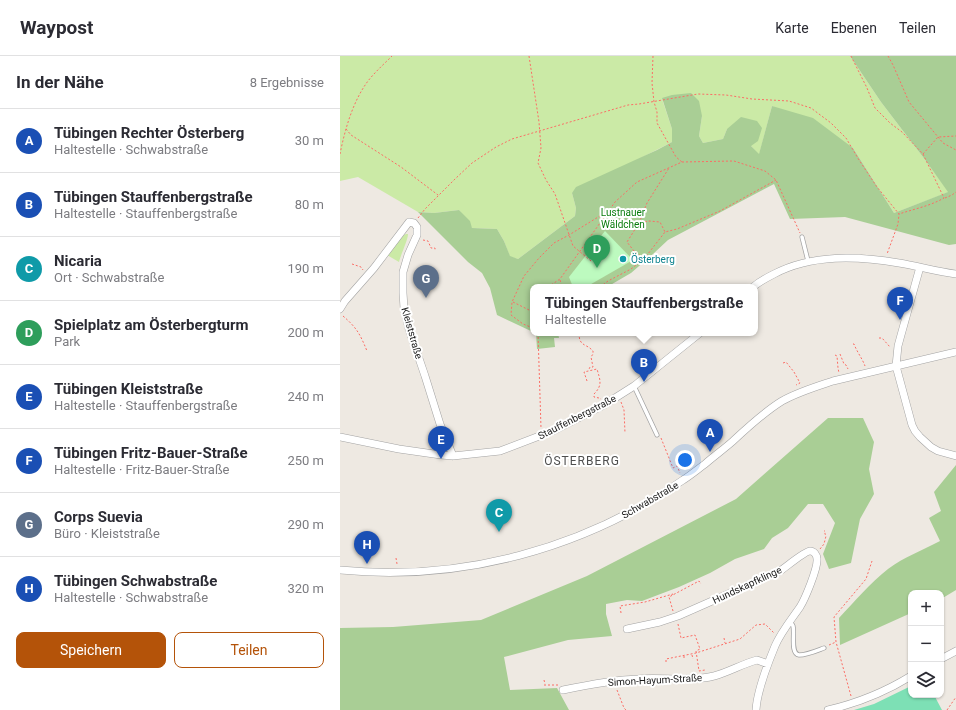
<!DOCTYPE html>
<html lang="de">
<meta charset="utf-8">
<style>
:root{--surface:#fff;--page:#f7f7f7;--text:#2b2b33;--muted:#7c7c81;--line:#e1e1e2;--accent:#b45309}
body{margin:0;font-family:Roboto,sans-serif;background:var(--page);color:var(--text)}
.controls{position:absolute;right:12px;bottom:12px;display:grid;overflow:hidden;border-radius:8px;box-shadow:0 1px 3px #0004}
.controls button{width:36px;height:36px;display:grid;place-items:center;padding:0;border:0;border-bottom:1px solid var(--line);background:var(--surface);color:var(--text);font:20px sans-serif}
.you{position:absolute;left:345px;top:404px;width:14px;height:14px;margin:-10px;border:3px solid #fff;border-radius:50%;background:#1a73e8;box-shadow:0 0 0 6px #1a73e833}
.badge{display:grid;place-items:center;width:26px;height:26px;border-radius:50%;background:var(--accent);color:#fff;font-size:13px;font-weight:700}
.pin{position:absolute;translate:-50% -33px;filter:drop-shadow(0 1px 2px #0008)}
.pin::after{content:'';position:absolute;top:21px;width:14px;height:12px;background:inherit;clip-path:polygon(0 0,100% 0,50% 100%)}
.popup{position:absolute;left:190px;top:228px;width:228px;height:52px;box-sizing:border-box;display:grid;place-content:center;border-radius:8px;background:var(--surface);filter:drop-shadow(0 1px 3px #0005);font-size:13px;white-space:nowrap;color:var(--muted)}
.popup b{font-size:15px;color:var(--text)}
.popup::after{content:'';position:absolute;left:50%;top:100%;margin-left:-8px;border:8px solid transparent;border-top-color:var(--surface)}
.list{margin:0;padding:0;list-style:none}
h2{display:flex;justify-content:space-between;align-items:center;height:52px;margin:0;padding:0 16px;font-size:17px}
h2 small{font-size:13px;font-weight:400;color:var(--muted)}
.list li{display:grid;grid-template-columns:26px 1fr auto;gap:12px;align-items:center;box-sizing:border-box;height:64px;padding:0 16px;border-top:1px solid var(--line)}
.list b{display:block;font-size:15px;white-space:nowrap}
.list p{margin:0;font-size:13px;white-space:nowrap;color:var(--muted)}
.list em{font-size:13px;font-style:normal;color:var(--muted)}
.actions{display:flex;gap:8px;padding:12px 16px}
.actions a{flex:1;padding:9px 0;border:1px solid var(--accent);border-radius:8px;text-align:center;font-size:14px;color:var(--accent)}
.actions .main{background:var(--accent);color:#fff}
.icon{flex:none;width:22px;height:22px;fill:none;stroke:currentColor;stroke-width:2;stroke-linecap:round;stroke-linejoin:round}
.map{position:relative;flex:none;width:616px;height:654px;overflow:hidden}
header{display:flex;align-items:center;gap:24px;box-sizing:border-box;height:56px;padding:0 20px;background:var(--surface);border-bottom:1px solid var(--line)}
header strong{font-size:19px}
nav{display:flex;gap:22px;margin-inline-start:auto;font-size:14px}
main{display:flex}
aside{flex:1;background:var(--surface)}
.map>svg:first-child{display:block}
.grass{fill:#cbeaa6}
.forest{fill:#a9ce95}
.park{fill:#bdfabf}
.pitch{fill:#7de0b5}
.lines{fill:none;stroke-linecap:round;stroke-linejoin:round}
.lane-casing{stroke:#a3a3a3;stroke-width:5}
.street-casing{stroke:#a3a3a3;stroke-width:8}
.path{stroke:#fc6d65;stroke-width:1;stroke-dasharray:2 2;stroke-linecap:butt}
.lane{stroke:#fff;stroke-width:3.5}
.street{stroke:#fff;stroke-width:7}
.culture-dot{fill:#0f9aa8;stroke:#fff;stroke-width:1.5}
.labels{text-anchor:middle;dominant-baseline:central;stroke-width:4;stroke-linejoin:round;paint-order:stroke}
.park-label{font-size:10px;fill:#097c0d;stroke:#fff}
.culture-label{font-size:10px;fill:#0d838f;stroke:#fff;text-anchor:start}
.street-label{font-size:10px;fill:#1c1c1c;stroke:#fff}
.quarter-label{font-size:12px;letter-spacing:1px;fill:#4f4f4f;stroke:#fff}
</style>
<header>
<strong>Waypost</strong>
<nav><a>Karte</a><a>Ebenen</a><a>Teilen</a></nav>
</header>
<main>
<aside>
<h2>In der Nähe<small>8 Ergebnisse</small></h2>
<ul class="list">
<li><span class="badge" style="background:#1a4fb4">A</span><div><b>Tübingen Rechter Österberg</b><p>Haltestelle · Schwabstraße</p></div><em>30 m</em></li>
<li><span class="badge" style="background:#1a4fb4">B</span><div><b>Tübingen Stauffenbergstraße</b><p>Haltestelle · Stauffenbergstraße</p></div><em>80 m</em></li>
<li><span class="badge" style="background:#0f9aa8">C</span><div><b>Nicaria</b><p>Ort · Schwabstraße</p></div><em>190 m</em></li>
<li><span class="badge" style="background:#2e9e5b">D</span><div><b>Spielplatz am Österbergturm</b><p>Park</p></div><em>200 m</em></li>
<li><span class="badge" style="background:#1a4fb4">E</span><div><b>Tübingen Kleiststraße</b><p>Haltestelle · Stauffenbergstraße</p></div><em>240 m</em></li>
<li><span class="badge" style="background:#1a4fb4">F</span><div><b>Tübingen Fritz-Bauer-Straße</b><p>Haltestelle · Fritz-Bauer-Straße</p></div><em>250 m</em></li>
<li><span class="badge" style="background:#5c6f8a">G</span><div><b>Corps Suevia</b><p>Büro · Kleiststraße</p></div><em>290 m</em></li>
<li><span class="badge" style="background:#1a4fb4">H</span><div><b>Tübingen Schwabstraße</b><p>Haltestelle · Schwabstraße</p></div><em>320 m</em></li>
</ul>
<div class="actions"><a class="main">Speichern</a><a>Teilen</a></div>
</aside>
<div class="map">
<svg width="616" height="654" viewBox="0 0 616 654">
<rect width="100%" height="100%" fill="#eee9e2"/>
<path class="grass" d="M0,0H510L541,46L586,105L609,136L554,157L513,92L432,50L419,99L411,90L387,73L383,83L363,87L359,80L362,60L322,43L332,73V86L232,137L236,152L235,160L178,203L170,201L164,185L157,173L132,172L119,154L94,157L78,156L18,121L0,125Z
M66,178H68C68,184 61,198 59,206L47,199L61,181Z"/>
<path class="forest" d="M510,0H616V188L609,189L505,161L450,163L434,128L328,184L313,198L291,217L267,231H193V276L157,259L150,232L142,217L128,206L78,156L94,157L119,154L130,165L132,172L157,173L164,185L170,200L178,203L235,160L236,152L232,137L236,131L317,94L332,86V73L322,42L332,39L351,37L359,45L362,60L359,80L363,87L383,83L387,73L401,61L417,65L422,72L418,85L411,90L419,98L432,50L473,62L513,92L554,157L608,136L586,105L541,46Z
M196,277H218L219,282H214L215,291L197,293Z
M488,362H523L534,386L529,413L534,438L520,463L511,507L489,513L483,498L495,467L483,448H468L448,472L432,482L424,493L395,503L370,517L339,531L302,545L287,544L266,548V558L272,580L228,584L164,601L170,634L217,632L229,654H0V572L53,571L141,564L247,520L396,443Z
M616,409V534L601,543V537H571V557L500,589L499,562C515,545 530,527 548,513C564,501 583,494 600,485L589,462L601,455L594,436Z"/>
<path class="park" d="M265,175L293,204L246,231H233L229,221Z"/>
<path class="pitch" d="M571,630V639H594L602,654H514L534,648Z"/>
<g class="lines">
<defs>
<path id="lane" d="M462,181L468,205
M294,330L317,379
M450,565C451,567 452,568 453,570C455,577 450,598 459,599C467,599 476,595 484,592"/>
<path id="street" d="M580,211L561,279L558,290L556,310L572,369L575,375L580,381L591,391L598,395L616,400
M413,231C420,225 426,222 434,218C472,198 517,200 559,207C578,210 597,216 616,218
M0,253L5,245L34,212L69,166L74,167L77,171V179L68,199L63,216V237L64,252L69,273L85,320L100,368L113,400
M0,381L59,393L101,399L113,400L160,395L215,374L264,349L294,330L360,277
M0,514C121,526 243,493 343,424C351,419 358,413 365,408C374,400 384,393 393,385C408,371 424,356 442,345C458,336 475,331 493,325L616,296
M287,573L320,566L338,560L440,515C446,511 465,495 470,495C474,495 477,499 477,503C478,512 465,543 460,551C451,564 441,576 435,590C428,607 417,636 416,654
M601,603L616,595
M223,634C247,629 273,624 298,623C323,621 350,626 374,620C389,616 402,608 417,604L428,608
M488,654C518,647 545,636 571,620"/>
</defs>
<use href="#lane" class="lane-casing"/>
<use href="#street" class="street-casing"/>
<path class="path" d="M189,0L199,66L201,92L198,107L206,124L215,138L233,190L251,205
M313,0L312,27L314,46L317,56V67L336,101L342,106
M511,0L527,32L535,52L550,67L562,76L583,98L604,142C590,150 574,153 559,158
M548,0L553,9L569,46L603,87L616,94
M6,73L11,79L61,111L98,139
M0,98C5,73 13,45 28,25C35,16 44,8 52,0
M583,98L598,81L616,80
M605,142L612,139L616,136
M78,162L85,153L115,123L132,107L156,91L172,83L288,49L299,48L358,38L386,39L412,43L449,45L471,52L491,67L506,82L519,104L537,131L559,158L558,168L547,198
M299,167L307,147L329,112
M83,184L88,185L91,192H95V194
M304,202L294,195L287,186L299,167L309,165L320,166L325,176
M12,208L21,211L23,214
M220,224L222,231
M208,231L220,223L275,146L297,126L342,106L394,105L425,115L436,124L460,177
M260,231L268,225L291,213L304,203L325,176L337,173L380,155L436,124
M173,246L193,256
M3,260C17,272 20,278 27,295
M193,272L183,268L171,259L172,246L184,220L199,202L214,187L229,179L263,158L265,159
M198,277L201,372
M239,277C239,291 246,287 253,295V298L251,301L253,311L249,312L250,314
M539,282H542L550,291
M513,288H514C517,296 522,302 525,310
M500,298L504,308L506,309L508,313
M495,299L497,300L498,312L499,317
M443,307L446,306L454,316L460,327L456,329
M247,325L244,316L257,313C260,324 263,329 254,338V341L259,342L261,343
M281,346L284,354L285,377
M321,382L333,412L337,410L340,417
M480,493L484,488L486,480L485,478V475H484
M56,502L57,508
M333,555L329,541L359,525L361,528
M281,557L280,550L305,546L333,538V539
M338,568L341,582L355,579L360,593L356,595L359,615L365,614
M384,582L385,587
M489,589L496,586
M352,599L353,603
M344,600V604
M326,606V603L356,597L400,583L416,569L425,568L434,577
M204,624L205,628
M204,629H218
M277,634L284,652L286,654
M511,640L496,586L494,561L526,523L532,505
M607,654L616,641"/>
<use href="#lane" class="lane"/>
<use href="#street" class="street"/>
</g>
<circle class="culture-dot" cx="283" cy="203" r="4"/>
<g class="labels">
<g class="park-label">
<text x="283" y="156">Lustnauer<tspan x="283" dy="12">Wäldchen</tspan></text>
</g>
<g class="culture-label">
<text x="291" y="203">Österberg</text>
</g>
<g class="street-label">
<text transform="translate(72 277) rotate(74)">Kleiststraße</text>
<text transform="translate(237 361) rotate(-27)">Stauffenbergstraße</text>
<text transform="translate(310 444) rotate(-30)">Schwabstraße</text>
<text transform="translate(407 529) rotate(-25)">Hundskapfklinge</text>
<text transform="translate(315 624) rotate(-3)">Simon-Hayum-Straße</text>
</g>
<g class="quarter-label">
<text x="242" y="405">ÖSTERBERG</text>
</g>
</g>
</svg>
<div class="controls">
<button>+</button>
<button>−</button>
<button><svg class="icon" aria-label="layers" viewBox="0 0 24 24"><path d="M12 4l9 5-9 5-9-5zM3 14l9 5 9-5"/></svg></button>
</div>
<div class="you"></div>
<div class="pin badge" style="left:370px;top:396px;background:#1a4fb4">A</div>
<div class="pin badge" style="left:304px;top:326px;background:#1a4fb4">B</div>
<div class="popup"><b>Tübingen Stauffenbergstraße</b>Haltestelle</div>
<div class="pin badge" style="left:159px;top:476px;background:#0f9aa8">C</div>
<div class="pin badge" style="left:257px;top:212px;background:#2e9e5b">D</div>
<div class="pin badge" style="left:101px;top:403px;background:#1a4fb4">E</div>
<div class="pin badge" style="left:560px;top:264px;background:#1a4fb4">F</div>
<div class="pin badge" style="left:86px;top:242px;background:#5c6f8a">G</div>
<div class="pin badge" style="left:27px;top:508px;background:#1a4fb4">H</div>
</div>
</main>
